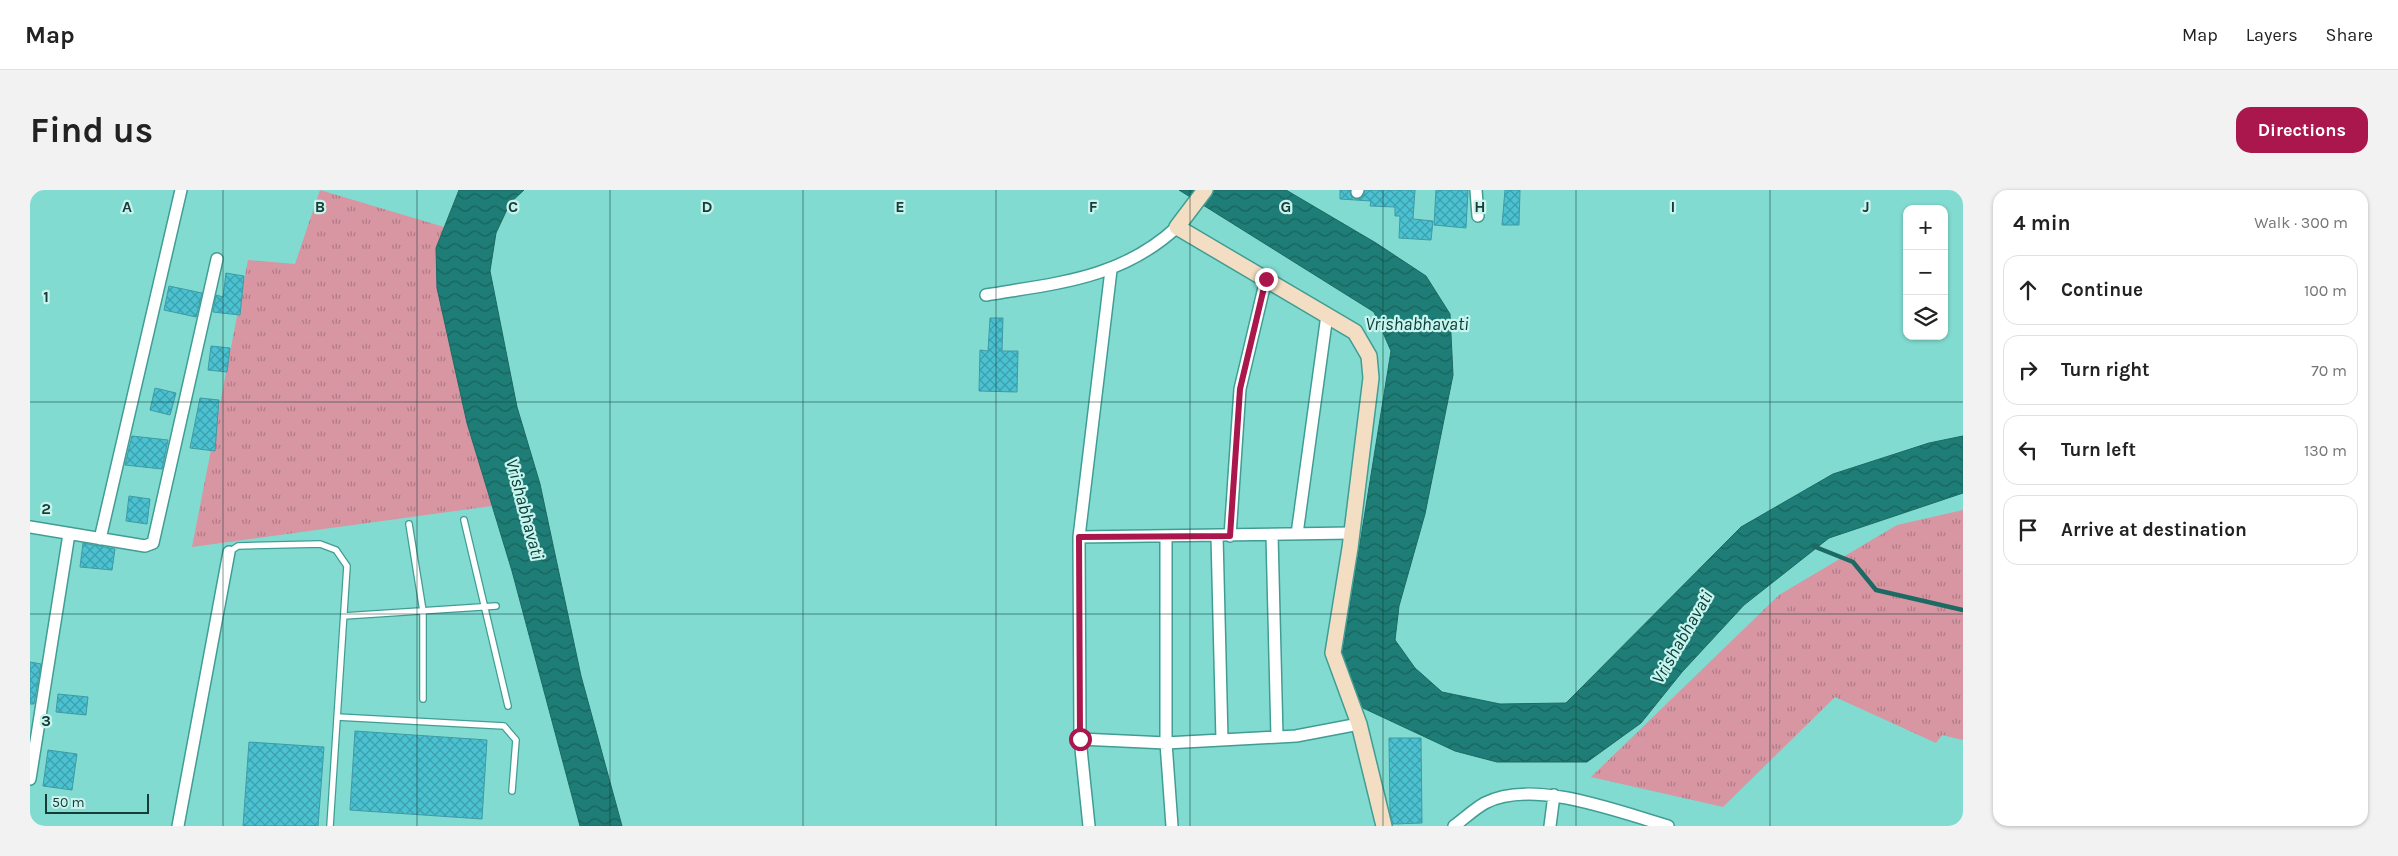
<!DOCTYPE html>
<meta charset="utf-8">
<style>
:root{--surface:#fff;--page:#f2f2f2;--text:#222;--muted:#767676;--line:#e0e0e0;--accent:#aa174d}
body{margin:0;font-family:Karla,sans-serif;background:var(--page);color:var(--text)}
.controls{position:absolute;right:15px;top:15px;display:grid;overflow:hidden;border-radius:10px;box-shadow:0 1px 4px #0004}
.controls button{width:45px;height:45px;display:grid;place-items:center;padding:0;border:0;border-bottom:1px solid var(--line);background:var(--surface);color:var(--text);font:25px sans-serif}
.scale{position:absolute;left:15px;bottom:12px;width:104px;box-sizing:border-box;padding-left:5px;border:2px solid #163c38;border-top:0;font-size:14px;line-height:18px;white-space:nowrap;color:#163c38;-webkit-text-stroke:4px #c9f3ed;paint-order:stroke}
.stop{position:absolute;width:15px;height:15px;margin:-11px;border:4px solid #aa174d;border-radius:50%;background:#fff}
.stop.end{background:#aa174d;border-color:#fff;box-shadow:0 1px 5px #0008}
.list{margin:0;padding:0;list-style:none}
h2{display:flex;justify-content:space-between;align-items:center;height:65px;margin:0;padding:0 20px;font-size:21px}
h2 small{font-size:16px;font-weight:400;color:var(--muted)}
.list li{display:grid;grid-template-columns:32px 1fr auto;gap:15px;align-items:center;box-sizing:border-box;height:70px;margin:0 10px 10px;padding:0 10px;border:1px solid var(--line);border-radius:15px}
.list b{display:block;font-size:19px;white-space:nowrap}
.list em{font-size:16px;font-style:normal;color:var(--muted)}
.icon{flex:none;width:28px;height:28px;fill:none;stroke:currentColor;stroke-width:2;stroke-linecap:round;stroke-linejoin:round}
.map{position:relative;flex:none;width:1933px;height:636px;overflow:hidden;border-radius:15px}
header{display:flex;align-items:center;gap:30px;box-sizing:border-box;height:70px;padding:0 25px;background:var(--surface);border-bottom:1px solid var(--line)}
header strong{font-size:24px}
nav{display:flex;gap:28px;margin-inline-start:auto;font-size:18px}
.intro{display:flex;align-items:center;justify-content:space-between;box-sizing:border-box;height:120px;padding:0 30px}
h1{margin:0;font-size:35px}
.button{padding:12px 22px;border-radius:15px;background:var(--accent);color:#fff;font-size:18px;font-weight:700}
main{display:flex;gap:30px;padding:0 30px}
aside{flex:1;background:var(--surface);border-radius:15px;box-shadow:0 1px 4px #0004}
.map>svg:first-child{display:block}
.grass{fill:url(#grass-tufts)}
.water{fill:url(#water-waves);stroke:#1c6a63}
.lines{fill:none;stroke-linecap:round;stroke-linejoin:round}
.stream{stroke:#1c6a63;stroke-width:4.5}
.building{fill:url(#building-cross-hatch);stroke:#3e9ba6}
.lane-casing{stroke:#419d94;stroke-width:8}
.street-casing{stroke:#419d94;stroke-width:14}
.secondary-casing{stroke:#419d94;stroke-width:18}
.lane{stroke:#fff;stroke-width:5.5}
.street{stroke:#fff;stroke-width:11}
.secondary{stroke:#f4dec3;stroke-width:15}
.route{stroke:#aa174d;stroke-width:6}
.grid{fill:none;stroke:#163c38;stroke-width:1;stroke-opacity:0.55}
.labels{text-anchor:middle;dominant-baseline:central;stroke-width:4.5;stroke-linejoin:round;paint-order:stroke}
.water-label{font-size:18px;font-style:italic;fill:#08403b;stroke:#c9f3ed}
.grid-label{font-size:16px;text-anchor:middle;font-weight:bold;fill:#163c38;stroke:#c9f3ed;stroke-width:4.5;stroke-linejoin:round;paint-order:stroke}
</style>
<header>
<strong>Map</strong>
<nav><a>Map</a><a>Layers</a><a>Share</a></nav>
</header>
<div class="intro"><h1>Find us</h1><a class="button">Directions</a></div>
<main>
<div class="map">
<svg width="1933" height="636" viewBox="0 0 1933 636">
<defs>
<pattern id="grass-tufts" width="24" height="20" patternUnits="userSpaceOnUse" patternTransform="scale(1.25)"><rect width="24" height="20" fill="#d895a2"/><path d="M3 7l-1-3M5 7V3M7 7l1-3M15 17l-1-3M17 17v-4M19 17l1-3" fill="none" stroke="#ae7b85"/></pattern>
<pattern id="water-waves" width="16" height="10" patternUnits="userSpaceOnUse" patternTransform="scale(1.25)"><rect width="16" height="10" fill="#1e7d76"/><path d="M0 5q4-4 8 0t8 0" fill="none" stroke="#18625d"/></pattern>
<pattern id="building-cross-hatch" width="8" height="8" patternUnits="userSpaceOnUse" patternTransform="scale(1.25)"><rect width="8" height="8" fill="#4bc2d1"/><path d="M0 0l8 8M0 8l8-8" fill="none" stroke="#3d9fab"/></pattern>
</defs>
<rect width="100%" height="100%" fill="#81dbd1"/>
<path class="grass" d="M290,0L414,37L406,58L407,98L437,233L462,316L162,357L218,70L265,74Z
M1933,320V550L1912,545L1906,553L1805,507L1693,617L1561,587L1749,405L1867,335Z"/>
<path class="water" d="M429,0H494L480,13L466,43L460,81L487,217L510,294L551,486L592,636H550L482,381L437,233L407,98L406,58Z
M1149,0H1256L1346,53L1396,86L1420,124L1423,185L1395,324L1369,416L1365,450L1385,478L1412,502L1470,514L1536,513L1711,337L1803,284L1899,253L1933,246V303L1799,348L1714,415L1652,482L1611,533L1557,572H1467L1425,561L1333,518L1312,465L1361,161L1344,122Z"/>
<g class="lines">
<path class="stream" d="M1783,356L1823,372L1846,400L1933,420"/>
</g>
<path class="building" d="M1310,0H1320L1321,6L1327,9L1332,8L1335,0H1385L1383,29L1403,31L1401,50L1369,48L1370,26H1365V17L1340,16L1341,11L1310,9Z
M1406,0H1438L1436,38L1404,35Z
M1475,0H1490L1489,35H1472Z
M196,83L214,86L210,125L183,122L186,105L193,107Z
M139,96L172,103L166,127L134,120Z
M960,128H973L972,161H988L987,202L949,201L950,160L958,161Z
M181,156L200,158L197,182L178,180Z
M125,198L146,203L140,225L120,220Z
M170,208L189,210L185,261L160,258Z
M102,246L138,250L132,279L95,275Z
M99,306L120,309L117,334L96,331Z
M53,353L85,359L82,380L50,377Z
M0,472L11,474L4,514H0Z
M28,504L58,507L56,525L26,522Z
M325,541L457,550L452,629L320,620Z
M1359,548H1391L1392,633L1363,634L1360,623Z
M219,552L294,557L288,636H213Z
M18,560L47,564L42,600L13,596Z"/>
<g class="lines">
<defs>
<path id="lane" d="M434,330L478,516
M379,334L393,421V509
M199,362L208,356L290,354L306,360L317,376L300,636
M314,426L466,416
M307,527L474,536L486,550L482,601"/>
<path id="street" d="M1446,0L1448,26
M1327,2L1328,0
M956,105C1027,93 1091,89 1147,37
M0,337L115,356L123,353L187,69
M1267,344L1297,125
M1242,345L1247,547
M1187,346L1192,550
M1200,346L1210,199L1236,89
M1049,347L1081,80
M1136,347V553L1266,546L1329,534
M70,349L151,0
M1050,549L1136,553L1142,636
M0,589L39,344
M148,636L199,362
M1059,636L1050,549L1049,347L1322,343
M1424,636C1434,629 1444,619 1455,613C1503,588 1589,622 1638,636
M1520,636L1524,605"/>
<path id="secondary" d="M1175,0L1147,37L1325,142L1339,166L1341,188L1320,358L1303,463L1329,534L1354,636"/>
</defs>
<use href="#lane" class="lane-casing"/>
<use href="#street" class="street-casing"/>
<use href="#secondary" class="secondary-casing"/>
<use href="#lane" class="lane"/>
<use href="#street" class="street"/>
<use href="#secondary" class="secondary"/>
</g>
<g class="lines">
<path class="route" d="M1050,549L1049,347L1200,346L1210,199L1236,89"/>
</g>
<path class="grid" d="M193,0V636M387,0V636M580,0V636M773,0V636M966,0V636M1160,0V636M1353,0V636M1546,0V636M1740,0V636M0,212H1933M0,424H1933"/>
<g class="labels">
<g class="water-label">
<text x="1387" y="134">Vrishabhavati</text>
<text transform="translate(495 319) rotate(75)">Vrishabhavati</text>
<text transform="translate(1652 447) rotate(-60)">Vrishabhavati</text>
</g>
</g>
<g class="grid-label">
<text x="97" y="22">A</text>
<text x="290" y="22">B</text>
<text x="483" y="22">C</text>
<text x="677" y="22">D</text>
<text x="870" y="22">E</text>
<text x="1063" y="22">F</text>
<text x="1256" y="22">G</text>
<text x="1450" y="22">H</text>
<text x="1643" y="22">I</text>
<text x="1836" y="22">J</text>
<text x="16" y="112">1</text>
<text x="16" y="324">2</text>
<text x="16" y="536">3</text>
</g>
</svg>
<div class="controls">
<button>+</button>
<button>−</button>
<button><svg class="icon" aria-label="layers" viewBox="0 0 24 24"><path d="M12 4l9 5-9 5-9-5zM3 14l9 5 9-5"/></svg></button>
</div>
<div class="scale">50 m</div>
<div class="stop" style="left:1050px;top:549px"></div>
<div class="stop end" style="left:1236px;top:89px"></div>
</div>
<aside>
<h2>4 min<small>Walk · 300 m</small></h2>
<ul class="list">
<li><svg class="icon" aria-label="ahead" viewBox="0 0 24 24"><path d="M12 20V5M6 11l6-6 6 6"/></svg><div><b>Continue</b></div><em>100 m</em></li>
<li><svg class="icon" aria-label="right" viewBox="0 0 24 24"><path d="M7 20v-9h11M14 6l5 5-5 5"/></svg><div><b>Turn right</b></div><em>70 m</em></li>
<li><svg class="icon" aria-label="left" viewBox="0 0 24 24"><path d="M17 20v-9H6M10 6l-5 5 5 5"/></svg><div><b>Turn left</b></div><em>130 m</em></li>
<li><svg class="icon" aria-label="arrive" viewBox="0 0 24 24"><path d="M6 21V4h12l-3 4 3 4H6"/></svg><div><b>Arrive at destination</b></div></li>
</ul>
</aside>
</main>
